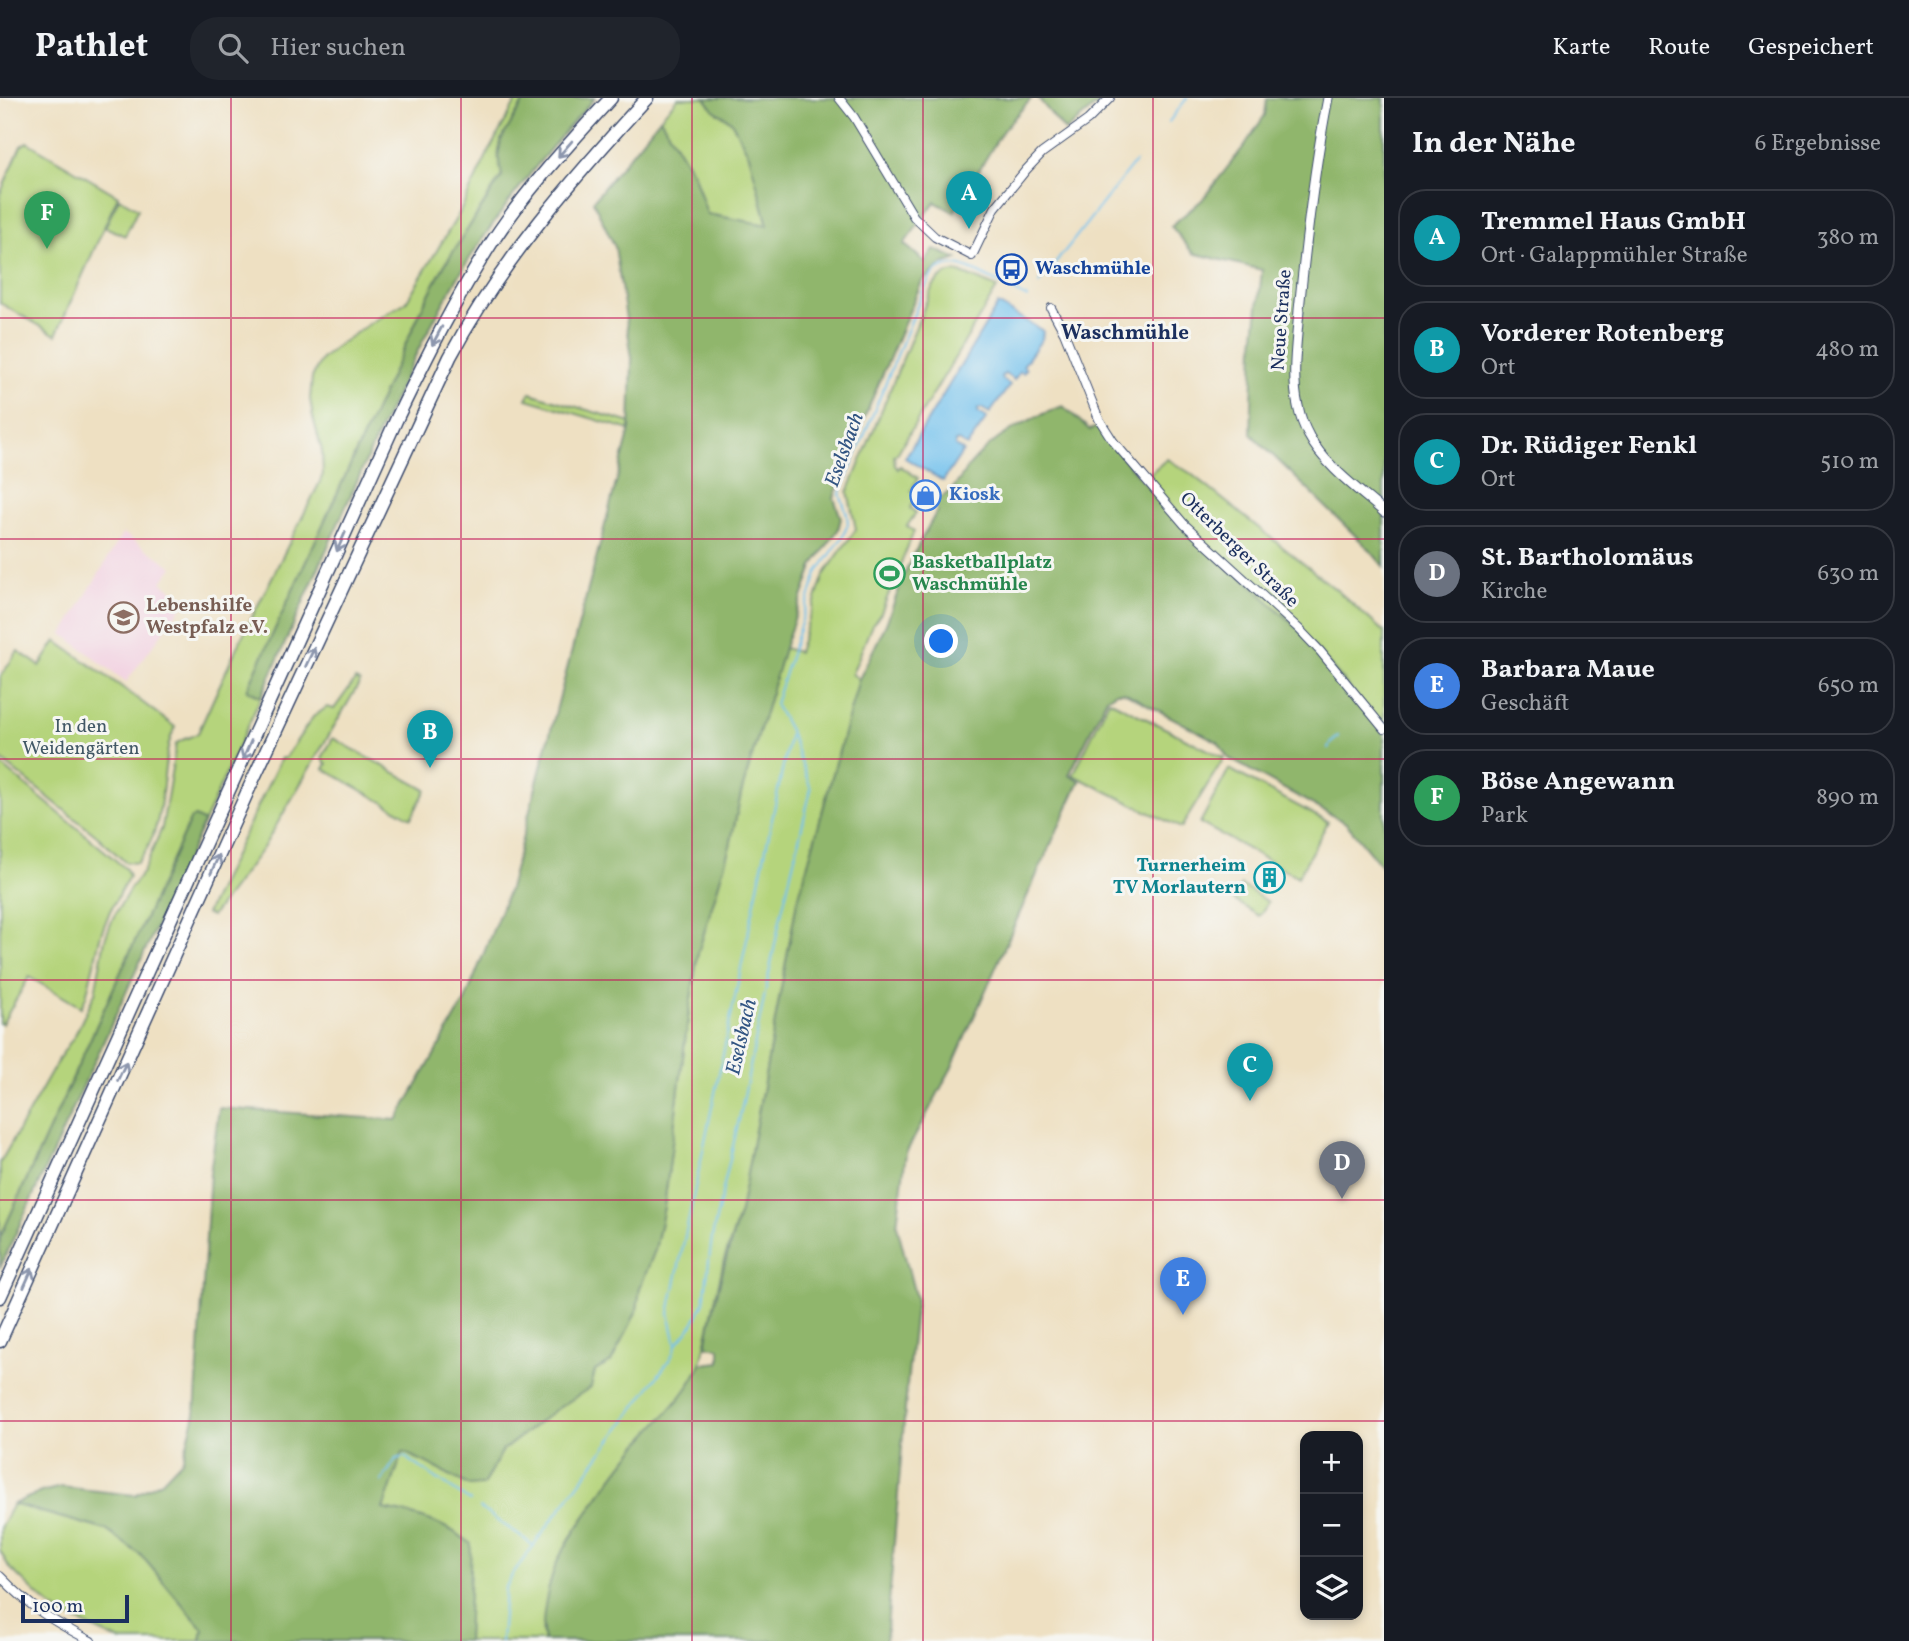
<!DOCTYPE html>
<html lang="de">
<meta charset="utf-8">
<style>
:root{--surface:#171b24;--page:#20242c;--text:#f1f3f6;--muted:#9ea1a6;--line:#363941;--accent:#1f6fb2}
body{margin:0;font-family:Vollkorn,serif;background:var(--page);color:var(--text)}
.controls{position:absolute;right:21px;bottom:21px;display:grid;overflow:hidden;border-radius:14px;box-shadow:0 4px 10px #0003}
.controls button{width:63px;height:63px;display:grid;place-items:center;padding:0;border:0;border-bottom:2px solid var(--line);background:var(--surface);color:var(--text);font:35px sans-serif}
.scale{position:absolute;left:21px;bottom:18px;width:108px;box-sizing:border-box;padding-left:7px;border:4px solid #1b2f5e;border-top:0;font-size:19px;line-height:24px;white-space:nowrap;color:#1b2f5e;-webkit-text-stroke:5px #f6f6f2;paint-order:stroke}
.you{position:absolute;left:942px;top:544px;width:24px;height:24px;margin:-18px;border:5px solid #fff;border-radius:50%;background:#1a73e8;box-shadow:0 0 0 10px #1a73e833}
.badge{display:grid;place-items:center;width:46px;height:46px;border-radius:50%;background:var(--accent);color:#fff;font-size:23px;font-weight:700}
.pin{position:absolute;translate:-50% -58px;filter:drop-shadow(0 2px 4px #0008)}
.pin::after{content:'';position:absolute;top:37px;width:24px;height:21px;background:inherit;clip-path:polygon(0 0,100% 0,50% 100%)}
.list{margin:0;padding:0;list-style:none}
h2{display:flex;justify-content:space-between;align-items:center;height:91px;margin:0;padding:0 28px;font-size:30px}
h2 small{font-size:23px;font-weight:400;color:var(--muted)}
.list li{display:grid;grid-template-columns:46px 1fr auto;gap:21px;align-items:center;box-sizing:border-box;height:98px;margin:0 14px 14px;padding:0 14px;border:2px solid var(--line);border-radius:28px}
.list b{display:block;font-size:26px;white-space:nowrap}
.list p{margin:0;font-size:23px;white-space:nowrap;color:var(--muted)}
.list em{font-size:23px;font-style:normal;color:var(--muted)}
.icon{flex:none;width:38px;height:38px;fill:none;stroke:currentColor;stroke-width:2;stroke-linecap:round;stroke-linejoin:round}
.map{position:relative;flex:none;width:1384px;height:1543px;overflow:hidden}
header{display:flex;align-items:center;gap:42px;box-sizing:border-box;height:98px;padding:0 35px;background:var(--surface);border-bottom:2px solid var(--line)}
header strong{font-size:33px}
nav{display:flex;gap:38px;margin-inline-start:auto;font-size:24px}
.search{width:490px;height:63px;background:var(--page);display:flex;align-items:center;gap:18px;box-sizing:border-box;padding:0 24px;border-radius:28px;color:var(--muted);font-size:26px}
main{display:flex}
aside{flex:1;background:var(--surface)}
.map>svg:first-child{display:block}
.built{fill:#f2cfe0}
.green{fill:#b5d47c;stroke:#68826d;stroke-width:2}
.forest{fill:#90b66c;stroke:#567265;stroke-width:2}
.water{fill:#72c1ed;stroke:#4678a6;stroke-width:2}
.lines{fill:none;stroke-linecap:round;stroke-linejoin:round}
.stream{stroke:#72c1ed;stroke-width:2}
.tertiary-casing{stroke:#3b4a6d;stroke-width:10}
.secondary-casing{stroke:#3b4a6d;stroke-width:11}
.motorway-casing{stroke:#3b4a6d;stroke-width:15}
.tertiary{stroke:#fff;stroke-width:8}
.secondary{stroke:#fff;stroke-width:9}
.motorway{stroke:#fff;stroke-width:12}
.oneway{stroke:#8d97ae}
.grid{fill:none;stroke:#c2185b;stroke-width:2;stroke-opacity:0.55}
.labels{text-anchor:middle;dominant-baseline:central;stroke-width:6;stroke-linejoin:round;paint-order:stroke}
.transit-label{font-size:19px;font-weight:bold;fill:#164399;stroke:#f6f6f2;text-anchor:start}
.street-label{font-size:19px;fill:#1b2f5e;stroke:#f6f6f2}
.shop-label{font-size:19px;font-weight:bold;fill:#366cbe;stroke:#f6f6f2;text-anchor:start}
.leisure-label{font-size:19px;font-weight:bold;fill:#27864d;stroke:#f6f6f2;text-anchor:start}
.education-label{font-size:19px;font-weight:bold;fill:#785e54;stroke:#f6f6f2;text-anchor:start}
.park-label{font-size:19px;fill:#425866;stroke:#f6f6f2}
.culture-label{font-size:19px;font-weight:bold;fill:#0d838f;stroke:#f6f6f2;text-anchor:end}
.neighbourhood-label{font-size:21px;font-weight:bold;fill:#1b2f5e;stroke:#f6f6f2}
.water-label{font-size:21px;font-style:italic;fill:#315482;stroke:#f6f6f2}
</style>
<header>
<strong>Pathlet</strong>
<div class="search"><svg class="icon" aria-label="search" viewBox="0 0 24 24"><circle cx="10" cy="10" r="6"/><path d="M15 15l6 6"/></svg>Hier suchen</div>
<nav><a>Karte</a><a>Route</a><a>Gespeichert</a></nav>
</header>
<main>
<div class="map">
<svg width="1384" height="1543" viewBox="0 0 1384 1543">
<rect width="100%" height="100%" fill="#f6f6f2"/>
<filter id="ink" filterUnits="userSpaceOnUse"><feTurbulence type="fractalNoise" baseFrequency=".0143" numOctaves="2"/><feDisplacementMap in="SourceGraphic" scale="14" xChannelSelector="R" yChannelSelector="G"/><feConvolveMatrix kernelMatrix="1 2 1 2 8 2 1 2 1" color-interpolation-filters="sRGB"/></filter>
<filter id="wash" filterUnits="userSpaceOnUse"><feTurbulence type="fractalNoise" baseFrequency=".00686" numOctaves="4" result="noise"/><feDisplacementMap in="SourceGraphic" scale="28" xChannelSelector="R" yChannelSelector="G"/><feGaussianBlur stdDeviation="1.57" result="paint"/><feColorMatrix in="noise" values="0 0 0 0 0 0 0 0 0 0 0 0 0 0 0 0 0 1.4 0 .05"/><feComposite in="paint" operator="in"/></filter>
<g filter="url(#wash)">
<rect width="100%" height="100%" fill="#eee0c2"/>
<path class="built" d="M123,435L173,469L162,484L186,503L126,584L63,536Z"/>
<path class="green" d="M518,0H526L501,42L498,58L502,77L444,168L425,204L247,592L261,599L204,724L195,719L191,720L189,724L0,1140V1065L60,959L75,937L95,895L105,841L113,820L131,789L143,774L162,730L176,646C182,640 191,640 198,635L237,549L319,386L323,376L322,353L313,319L310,301L312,280L316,271L322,261L337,248L372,224L406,204L460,114L490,51Z
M678,0H705L714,12L731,23L750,57L768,128L707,116L694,77L660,20Z
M27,44L118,98L56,237L0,205V96L21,48Z
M119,100L138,111L125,138L105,129Z
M955,174L964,176L997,190L897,356L894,357L895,367L898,371L900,368L918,380L911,393L918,397L910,410L916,415L907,428L914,433L881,515L871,529L852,576L859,581L796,809L740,1114L724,1162L701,1266L695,1281L684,1298L645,1339L610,1383L570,1440L558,1462L542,1532L544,1543H467L470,1446C445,1424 416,1417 383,1411L403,1354L483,1387L503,1352L554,1313L590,1289L595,1273L611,1264L637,1212L640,1190L655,1152L664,1109L688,920L698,855L730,748L741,696L784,550L798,554L824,477L856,431L848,394L931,192C937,182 943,175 955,174Z
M530,295L631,325L630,332L527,301Z
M1167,361L1190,375L1339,494L1384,534V631L1184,426L1148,377Z
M56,543L122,589L175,629C172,636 169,643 168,650C160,690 165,732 137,765L125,764L98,739L0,661V579L18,553L40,568Z
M355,582L360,584L263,750L212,818L206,816L281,660H285L313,619L327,609L334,611Z
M1109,602L1224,660L1181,730L1073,677Z
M333,640L426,692L411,720L324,671L327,666L322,660Z
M0,666L106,754L126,771L129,778L110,813L101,836L86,899L81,909L29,879L2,926L0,925Z
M1229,671L1328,724L1298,779L1200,725Z
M1241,787L1268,804L1259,818L1232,801Z
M13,1406L106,1432L142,1458L203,1531L201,1543H120L62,1516L45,1504L8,1468L0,1452V1430Z"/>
<path class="forest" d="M526,0H595C548,51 505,105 468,163C423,235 388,313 354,390C323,460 292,529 261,599L247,592L425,204L444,168L502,78L498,58L501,42Z
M705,0H1032L1003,32L954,114L935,104L904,146L925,164L934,151L957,161L943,166L922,183L854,344L834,400L841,420L838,432L814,466L784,550L741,696L730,748L698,855L688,920L664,1109L655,1152L640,1190L637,1212L631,1225L611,1264L595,1273L591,1289L554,1313L503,1352L483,1387L470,1388L427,1365L403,1354L383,1411C416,1417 445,1424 471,1446L467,1543H201L203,1531L142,1458L106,1432L13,1406L41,1394L61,1389L135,1397L162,1383L183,1361L195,1316L210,1075L219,1010L397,1022L465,903L509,791L630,332L632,260L615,149L593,103L660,20L694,77L707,116L768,127L749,57L731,23L714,12Z
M1038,0H1105L1065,33Z
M1267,0H1384V469L1369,451L1251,336L1254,246L1262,172L1193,155L1171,128L1202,102L1245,47L1265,17Z
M1063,308L1090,332L1097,329L1144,385L1184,426L1299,531L1384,631V771L1346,725L1228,660L1218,644L1124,594H1116L1107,600L1069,677L1080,683L1033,785L951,971L906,1055L897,1127L916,1201L907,1287L886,1543H544C540,1520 549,1481 559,1460C568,1442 580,1426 591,1410C608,1385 626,1360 646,1338C667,1314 687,1296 701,1266L720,1264V1250L706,1248C714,1202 726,1158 740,1114L796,809L859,581L886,526L906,472L922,440L937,413C934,397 941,402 950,393C958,386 963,375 970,367C994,338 1028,321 1063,308Z
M195,719L204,724L0,1170V1140L189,724L191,720Z"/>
<path class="water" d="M998,206L1043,233L1042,241L1023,268L1026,271L1023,275L1020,273L1014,282L1005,276L1001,278L1002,281L1010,287L990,315L981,310L978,311V314L987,320L967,348L958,343L955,344V348L963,353L943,383L905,360Z"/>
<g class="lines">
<path class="stream" d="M1168,25L1187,0
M1039,186L1135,64
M1331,646L1338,638
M1328,650L1329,648
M676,1246L669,1215L790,635
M381,1384L396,1361L405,1359L470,1403
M480,1410L534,1448
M501,1543L505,1491L512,1477L671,1260L676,1247L693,1226L704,1204L712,1139L741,1013L781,817L811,691L790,634L775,606L817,475L842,440L848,426L847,416L840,396L921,199C924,191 928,180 935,174C940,170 949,167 956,167C973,169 1010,192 1028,200"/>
</g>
</g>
<g filter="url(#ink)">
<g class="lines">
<defs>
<path id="tertiary" d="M839,0L854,19L914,119L935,139L972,158L995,110L1026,72L1042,55L1088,22L1110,0
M1051,210L1064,234L1099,321L1113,343L1184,426L1299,531L1320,553L1384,631
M0,1478C31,1510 52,1523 91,1543"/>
<path id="secondary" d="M1328,0C1314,70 1306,141 1299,212C1297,243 1291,277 1298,308C1300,318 1304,329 1309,338C1324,367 1359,392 1384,414"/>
<path id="motorway" d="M0,1199L398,318C427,258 456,200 492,144C526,92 569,46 611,0
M0,1243L251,686L450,259C501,163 573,80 647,0"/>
</defs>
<use href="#tertiary" class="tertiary-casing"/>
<use href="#secondary" class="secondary-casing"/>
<use href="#motorway" class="motorway-casing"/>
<use href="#tertiary" class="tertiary"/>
<use href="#secondary" class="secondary"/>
<use href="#motorway" class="motorway"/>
</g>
<defs><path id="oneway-shaft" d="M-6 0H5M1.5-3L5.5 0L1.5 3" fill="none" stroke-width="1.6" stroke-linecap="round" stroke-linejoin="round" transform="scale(1.75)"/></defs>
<g class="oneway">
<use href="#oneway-shaft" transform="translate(565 51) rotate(131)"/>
<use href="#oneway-shaft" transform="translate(437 238) rotate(118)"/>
<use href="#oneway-shaft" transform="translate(341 444) rotate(114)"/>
<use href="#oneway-shaft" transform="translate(310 559) rotate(-65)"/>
<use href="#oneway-shaft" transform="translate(247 652) rotate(114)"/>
<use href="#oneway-shaft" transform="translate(215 766) rotate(-66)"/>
<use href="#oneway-shaft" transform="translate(122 973) rotate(-65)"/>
<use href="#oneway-shaft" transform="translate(28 1180) rotate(-66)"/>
</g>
</g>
<path class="grid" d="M231,0V1543M461,0V1543M692,0V1543M923,0V1543M1153,0V1543M0,220H1384M0,441H1384M0,661H1384M0,882H1384M0,1102H1384M0,1323H1384"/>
<defs>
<symbol id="bus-ring" viewBox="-11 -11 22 22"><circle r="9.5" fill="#f6f6f2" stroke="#1a4fb4" stroke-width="1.5"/><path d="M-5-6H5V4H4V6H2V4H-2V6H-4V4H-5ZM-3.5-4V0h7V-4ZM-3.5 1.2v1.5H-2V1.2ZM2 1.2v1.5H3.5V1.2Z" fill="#1a4fb4"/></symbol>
<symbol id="shop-ring" viewBox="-11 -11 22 22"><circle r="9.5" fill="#f6f6f2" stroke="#3f7fe0" stroke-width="1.5"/><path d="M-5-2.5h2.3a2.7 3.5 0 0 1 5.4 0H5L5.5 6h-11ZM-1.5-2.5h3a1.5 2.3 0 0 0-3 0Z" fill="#3f7fe0"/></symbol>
<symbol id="stadium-ring" viewBox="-11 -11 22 22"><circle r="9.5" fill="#f6f6f2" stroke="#2e9e5b" stroke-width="1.5"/><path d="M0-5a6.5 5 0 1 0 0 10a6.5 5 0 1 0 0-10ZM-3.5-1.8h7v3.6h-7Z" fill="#2e9e5b"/></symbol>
<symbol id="school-ring" viewBox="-11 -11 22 22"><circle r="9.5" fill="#f6f6f2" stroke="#8d6e63" stroke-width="1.5"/><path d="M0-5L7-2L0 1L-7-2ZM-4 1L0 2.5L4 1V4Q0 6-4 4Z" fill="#8d6e63"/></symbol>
<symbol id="building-ring" viewBox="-11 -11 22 22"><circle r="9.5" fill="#f6f6f2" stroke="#0f9aa8" stroke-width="1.5"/><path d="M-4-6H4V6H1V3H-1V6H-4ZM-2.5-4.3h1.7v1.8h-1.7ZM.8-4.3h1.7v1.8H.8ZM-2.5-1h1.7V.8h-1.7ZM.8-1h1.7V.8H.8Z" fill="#0f9aa8"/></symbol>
</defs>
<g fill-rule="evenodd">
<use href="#bus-ring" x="994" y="154" width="35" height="35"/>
<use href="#shop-ring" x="908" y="380" width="35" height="35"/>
<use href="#stadium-ring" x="872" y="458" width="35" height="35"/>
<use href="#school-ring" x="106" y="502" width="35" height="35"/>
<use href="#building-ring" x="1252" y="762" width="35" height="35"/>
</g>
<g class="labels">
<g class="transit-label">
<text x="1035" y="171">Waschmühle</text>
</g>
<g class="street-label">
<text transform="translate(1282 222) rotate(-86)">Neue Straße</text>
<text transform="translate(1239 452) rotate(44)">Otterberger Straße</text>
</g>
<g class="shop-label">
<text x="949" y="397">Kiosk</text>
</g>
<g class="leisure-label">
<text x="912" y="465">Basketballplatz<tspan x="912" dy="22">Waschmühle</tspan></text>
</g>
<g class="education-label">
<text x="146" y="508">Lebenshilfe<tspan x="146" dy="22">Westpfalz e.V.</tspan></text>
</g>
<g class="park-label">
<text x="81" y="629">In den<tspan x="81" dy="22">Weidengärten</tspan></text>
</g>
<g class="culture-label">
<text x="1246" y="768">Turnerheim<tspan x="1246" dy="22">TV Morlautern</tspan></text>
</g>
<g class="neighbourhood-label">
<text x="1125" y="235">Waschmühle</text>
</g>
<g class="water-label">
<text transform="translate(845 352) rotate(-70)">Eselsbach</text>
<text transform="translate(742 939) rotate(-77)">Eselsbach</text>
</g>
</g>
</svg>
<div class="controls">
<button>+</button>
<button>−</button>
<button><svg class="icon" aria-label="layers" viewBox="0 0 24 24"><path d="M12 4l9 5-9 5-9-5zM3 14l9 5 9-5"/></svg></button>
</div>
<div class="scale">100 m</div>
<div class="you"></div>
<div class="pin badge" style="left:969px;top:131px;background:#0f9aa8">A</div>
<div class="pin badge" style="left:430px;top:670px;background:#0f9aa8">B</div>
<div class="pin badge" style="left:1250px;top:1003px;background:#0f9aa8">C</div>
<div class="pin badge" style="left:1342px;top:1101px;background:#6b7280">D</div>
<div class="pin badge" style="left:1183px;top:1217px;background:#3f7fe0">E</div>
<div class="pin badge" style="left:47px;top:151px;background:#2e9e5b">F</div>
</div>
<aside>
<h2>In der Nähe<small>6 Ergebnisse</small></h2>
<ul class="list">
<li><span class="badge" style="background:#0f9aa8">A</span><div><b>Tremmel Haus GmbH</b><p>Ort · Galappmühler Straße</p></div><em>380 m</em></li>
<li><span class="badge" style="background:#0f9aa8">B</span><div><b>Vorderer Rotenberg</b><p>Ort</p></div><em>480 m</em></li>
<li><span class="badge" style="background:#0f9aa8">C</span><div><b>Dr. Rüdiger Fenkl</b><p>Ort</p></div><em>510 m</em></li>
<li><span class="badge" style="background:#6b7280">D</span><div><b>St. Bartholomäus</b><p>Kirche</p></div><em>630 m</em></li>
<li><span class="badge" style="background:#3f7fe0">E</span><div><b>Barbara Maue</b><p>Geschäft</p></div><em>650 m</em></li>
<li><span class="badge" style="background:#2e9e5b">F</span><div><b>Böse Angewann</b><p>Park</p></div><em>890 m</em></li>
</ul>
</aside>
</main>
